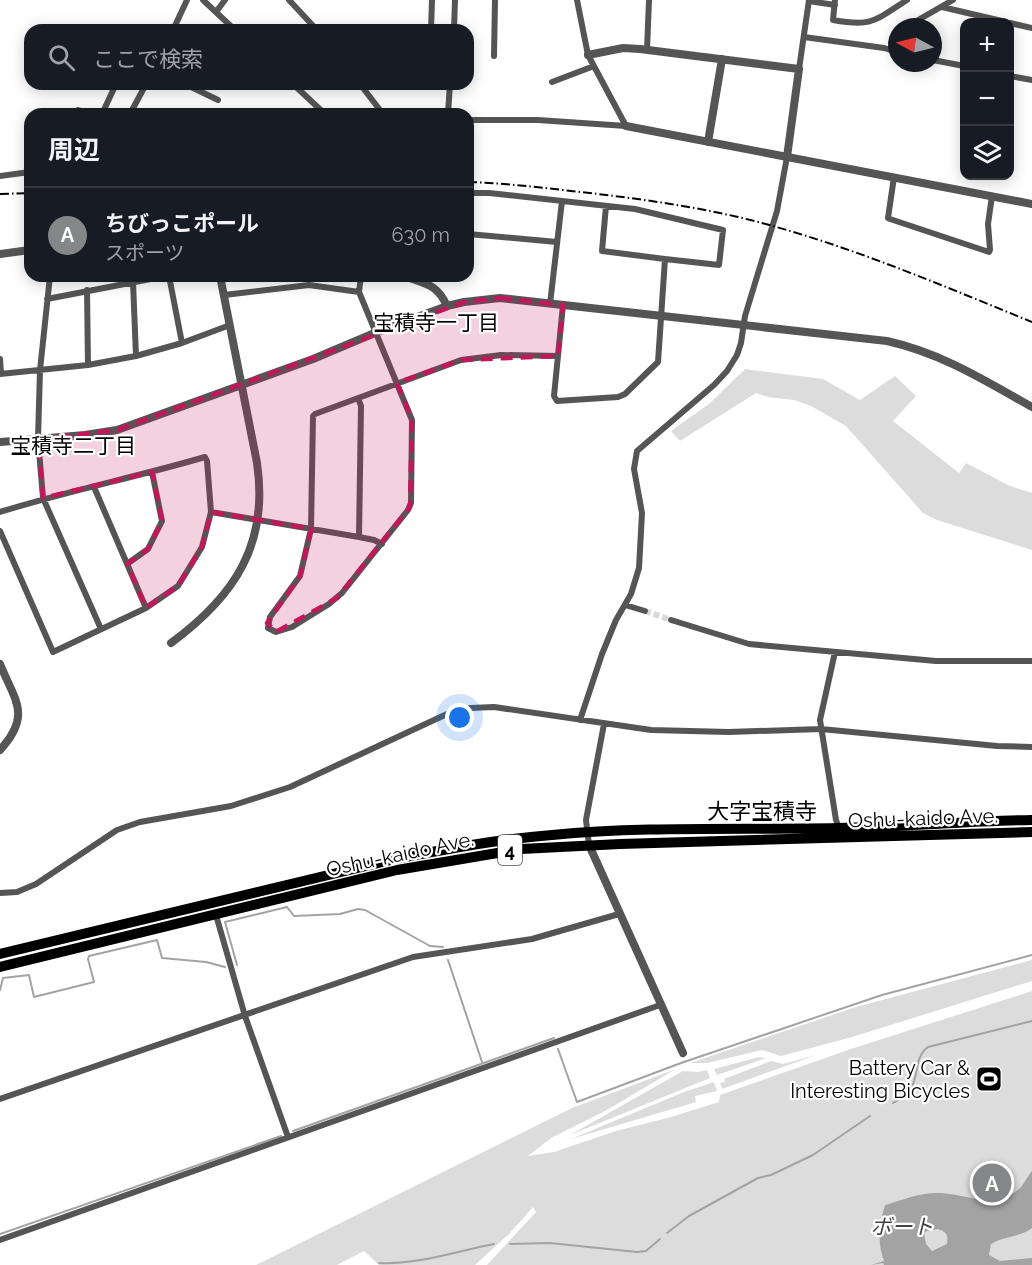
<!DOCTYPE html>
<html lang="ja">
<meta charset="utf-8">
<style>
:root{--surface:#171b24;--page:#242831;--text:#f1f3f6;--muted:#9ea1a6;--line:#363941;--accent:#858687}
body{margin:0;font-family:Raleway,"Noto Sans JP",sans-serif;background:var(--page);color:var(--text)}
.controls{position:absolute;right:18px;top:18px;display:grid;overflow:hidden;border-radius:12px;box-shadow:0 3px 15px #0003}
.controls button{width:54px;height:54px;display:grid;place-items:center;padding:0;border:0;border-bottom:2px solid var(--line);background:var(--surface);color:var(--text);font:30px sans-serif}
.compass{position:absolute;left:888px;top:18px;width:54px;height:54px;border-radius:50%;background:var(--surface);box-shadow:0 3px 15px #0003;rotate:277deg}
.you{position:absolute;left:460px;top:718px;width:21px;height:21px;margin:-15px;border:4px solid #fff;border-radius:50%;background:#1a73e8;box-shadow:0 0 0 9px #1a73e833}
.badge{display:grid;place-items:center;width:39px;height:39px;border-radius:50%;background:var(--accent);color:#fff;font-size:20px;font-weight:700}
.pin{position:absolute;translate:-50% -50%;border:3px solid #fff;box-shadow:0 2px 6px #0006}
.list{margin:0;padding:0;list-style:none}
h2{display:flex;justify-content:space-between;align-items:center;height:78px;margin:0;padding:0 24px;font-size:26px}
h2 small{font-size:20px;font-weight:400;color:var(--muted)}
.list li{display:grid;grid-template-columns:39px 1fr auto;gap:18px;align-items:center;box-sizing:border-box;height:96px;padding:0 24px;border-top:2px solid var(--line)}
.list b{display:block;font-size:22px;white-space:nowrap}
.list p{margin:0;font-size:20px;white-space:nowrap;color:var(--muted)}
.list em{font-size:20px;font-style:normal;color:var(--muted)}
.icon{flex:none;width:33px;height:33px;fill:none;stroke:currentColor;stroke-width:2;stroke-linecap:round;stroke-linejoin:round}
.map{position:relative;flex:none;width:1032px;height:1265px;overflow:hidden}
.search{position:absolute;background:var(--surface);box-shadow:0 3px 15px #0003;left:24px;top:24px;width:450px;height:66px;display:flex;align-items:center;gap:15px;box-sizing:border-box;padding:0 21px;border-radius:18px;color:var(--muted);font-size:22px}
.panel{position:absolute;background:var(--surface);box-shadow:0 3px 15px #0003;left:24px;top:108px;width:450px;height:174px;border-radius:18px}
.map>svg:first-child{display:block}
.green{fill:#dcdcdc}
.water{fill:#a3a3a3;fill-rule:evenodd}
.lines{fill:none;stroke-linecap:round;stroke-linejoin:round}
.stream{stroke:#a3a3a3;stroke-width:2}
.minor-tunnel{stroke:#d9d9d9;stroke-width:6;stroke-dasharray:6 3;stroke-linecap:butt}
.minor{stroke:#555;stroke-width:6}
.tertiary{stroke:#555;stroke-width:8}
.trunk{stroke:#000;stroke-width:10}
.rail{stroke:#000;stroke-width:2;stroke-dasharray:9 3 1.5 3;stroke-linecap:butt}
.marked{fill:#c2185b;fill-opacity:0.2;stroke:#c2185b;stroke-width:4.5;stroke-dasharray:12 8;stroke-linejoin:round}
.labels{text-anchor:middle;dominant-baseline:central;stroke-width:4.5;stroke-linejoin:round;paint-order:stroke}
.shield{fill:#fff;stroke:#4c4c4c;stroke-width:1.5}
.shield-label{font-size:18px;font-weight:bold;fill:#000}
.street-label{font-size:20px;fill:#000;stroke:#fff}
.poi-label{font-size:20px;fill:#000;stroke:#fff;text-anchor:end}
.neighbourhood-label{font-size:21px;fill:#000;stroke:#fff}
.water-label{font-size:21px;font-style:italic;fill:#444;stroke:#fff}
.quarter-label{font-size:22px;fill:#000;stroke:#fff}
</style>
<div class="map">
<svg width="1032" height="1265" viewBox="0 0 1032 1265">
<rect width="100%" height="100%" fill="#fff"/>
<path class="green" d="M745,369L823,379L860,400L895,376L916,396L893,421L959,473L966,463L1010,486L1032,493V550L937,520L923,513L846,426L811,406L794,400L768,397L756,393L680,441L671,431L710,403Z
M1032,960V981L852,1037L781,1056L762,1050L707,1063H690L856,1007Z
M1032,991V1265H487L536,1212L533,1207L509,1234L475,1265H379L364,1251L337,1265H256L572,1108L676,1069L605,1111L551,1138L528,1156L554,1152L616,1131L671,1117L719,1102L720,1095L851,1049Z
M816,1055L722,1089L720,1083L725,1082L724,1079L771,1061L783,1064Z
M759,1057L766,1058L717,1075L714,1069Z
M707,1070L710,1078L570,1135L683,1071L698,1072Z
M714,1082L717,1091L695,1096L696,1102L571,1139L684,1092Z"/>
<path class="water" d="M1032,1171V1228C1020,1237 1004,1236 991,1244L989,1255L1000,1261L1032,1258V1265H884L883,1263L871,1265L884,1261C877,1242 879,1224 885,1205C902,1200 921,1192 940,1193C969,1194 996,1212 1021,1187C1025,1182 1028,1176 1032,1171ZM938,1229C947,1232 948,1235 947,1244L932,1251L926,1244L924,1233L927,1231Z"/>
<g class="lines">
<path class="stream" d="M448,960L482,1062
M237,965L225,922L287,907L294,916L340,914L358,909L365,910L430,946L443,947
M0,990L3,978L29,975L34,997L94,982L88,959L89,956L157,940L162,958L206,962L225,967
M558,1049L577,1102L681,1063L882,995L1032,955
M893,1103C898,1100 905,1097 909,1092C920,1077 913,1058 928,1047L1032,1021
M293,1131L554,1038
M667,1233L689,1216L758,1178L771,1175L813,1155L870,1116
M0,1234L281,1136
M510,1244L550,1243L637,1252L646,1251L660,1239
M379,1263C418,1265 457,1251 494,1244"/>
<path class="minor-tunnel" d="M645,611L671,620"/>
<path class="minor" d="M203,0L235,30
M289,0L317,30
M577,0L588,55L626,126
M835,0L833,20C873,27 874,21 907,0
M809,1L835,5
M942,7L1006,22
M216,12L225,0
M1010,23L1032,28
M906,27L953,0
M173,30L187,0
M431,30L432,0
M454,30L455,0
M804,37L884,48L897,52
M647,50L649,0
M891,50L897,37
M494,56L495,0
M933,60L964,66
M799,69L809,0
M1010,76L1032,80
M552,82L594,66
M185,84L218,100
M293,84L325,114
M360,84L383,114
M72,114L78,110L91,114
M102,114L116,84
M130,114L146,84
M448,114L450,84
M468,120H538L626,126
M0,176L30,172
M894,177L888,218L890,219L989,252L990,250L988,224L992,196
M468,193H489L635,209L723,230L719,265L665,259L658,362L625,394L618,397L557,401L554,396L563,305
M606,206L602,251L665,259
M468,234L557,242
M50,276L40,370L38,439L43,498L101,629
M361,276L359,292L412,420L411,503L408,510L342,593L329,604L292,627L276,632L268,628L270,617L300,576L311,529L313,416L315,414L461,360L501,355L558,356
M133,282L136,356
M87,290L88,365
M224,295L309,285L359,292
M47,299L166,276
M550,304L562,201
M182,343L230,325
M0,359L1,374
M0,374L88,365L136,356L182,343L169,276
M358,398L361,406L359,537
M94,487L146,608
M0,512C67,491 137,477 205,457L207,461L211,512L202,547L178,586L146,608L53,652L0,531
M211,512L359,537L374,540L382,544
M127,564L148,549L162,521L152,472
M625,605L645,611
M671,620L749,644L936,661H1032
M835,652L820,720L836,820L839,828
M580,720L602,654L616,620L631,594L639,568L642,513L634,469L637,451L714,385L727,371L737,355L741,343L745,316L777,211L787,157
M589,845L586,820L604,724
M0,893L17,892L36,884L117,830L140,822L231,806L290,787L447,714L471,708L494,707L651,730L729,732L821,729L997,746L1032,747
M216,915L245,1016L288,1137
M0,1099L413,957L532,939L619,914
M0,1240L660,1005"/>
<path class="tertiary" d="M588,55L623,48L640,49L799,69L787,157
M626,126L1032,204
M708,142L722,59
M0,254L30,250
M404,276C426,284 437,284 447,306L464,302L500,298L887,341C941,353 984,380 1032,407
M0,442L85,435L117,430L313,359L377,332L447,306
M171,643C235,596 269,544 257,463L220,276
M0,664C15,701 32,715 0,750
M589,845L683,1053"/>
<path class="trunk" d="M0,954L395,859C447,849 499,839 552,835C646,826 742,830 837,828C902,827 967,821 1032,820
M0,967L397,870L521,849L620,844L1032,832"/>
<path class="rail" d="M468,182C506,183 543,188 581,192C633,198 686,205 738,217C839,241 936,283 1032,322
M0,194L30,193"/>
</g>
<path class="marked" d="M500,298L563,305L558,356L461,360L397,383L412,420L410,507L337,598L276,632L267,623L300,576L311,529L211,512L202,547L178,586L146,608L127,564L148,549L162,521L152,472L43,498L38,439L117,430L464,302Z"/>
<defs>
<symbol id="stadium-square" viewBox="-11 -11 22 22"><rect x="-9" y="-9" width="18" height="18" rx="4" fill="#000" stroke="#fff"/><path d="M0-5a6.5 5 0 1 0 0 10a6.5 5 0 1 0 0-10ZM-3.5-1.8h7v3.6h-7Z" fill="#fff"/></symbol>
</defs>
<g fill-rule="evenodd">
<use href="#stadium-square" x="974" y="1064" width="30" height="30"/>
</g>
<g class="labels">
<rect class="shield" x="498" y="835" width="24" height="30" rx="4.5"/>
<g class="shield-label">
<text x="510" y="850">4</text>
</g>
<g class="street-label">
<text transform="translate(923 818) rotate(-2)">Oshu-kaido Ave.</text>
<text transform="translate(400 854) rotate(-12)">Oshu-kaido Ave.</text>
</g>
<g class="poi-label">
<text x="970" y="1068">Battery Car &amp;<tspan x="970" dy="23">Interesting Bicycles</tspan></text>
</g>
<g class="neighbourhood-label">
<text x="436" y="322">宝積寺一丁目</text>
<text x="73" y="445">宝積寺二丁目</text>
</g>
<g class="water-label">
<text x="902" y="1226">ボート</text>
</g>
<g class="quarter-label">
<text x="762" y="811">大字宝積寺</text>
</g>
</g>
</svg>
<div class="controls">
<button>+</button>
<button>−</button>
<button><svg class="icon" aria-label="layers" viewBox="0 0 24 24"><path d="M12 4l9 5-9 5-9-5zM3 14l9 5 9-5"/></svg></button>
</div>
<svg class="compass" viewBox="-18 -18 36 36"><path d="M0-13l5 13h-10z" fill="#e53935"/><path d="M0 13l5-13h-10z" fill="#9ea1a6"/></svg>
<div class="you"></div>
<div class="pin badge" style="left:992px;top:1183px">A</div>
<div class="search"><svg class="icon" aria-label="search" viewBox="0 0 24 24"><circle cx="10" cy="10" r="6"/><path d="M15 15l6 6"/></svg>ここで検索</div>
<section class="panel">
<h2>周辺<small></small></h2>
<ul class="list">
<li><span class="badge">A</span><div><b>ちびっこポール</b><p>スポーツ</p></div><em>630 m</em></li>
</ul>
</section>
</div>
